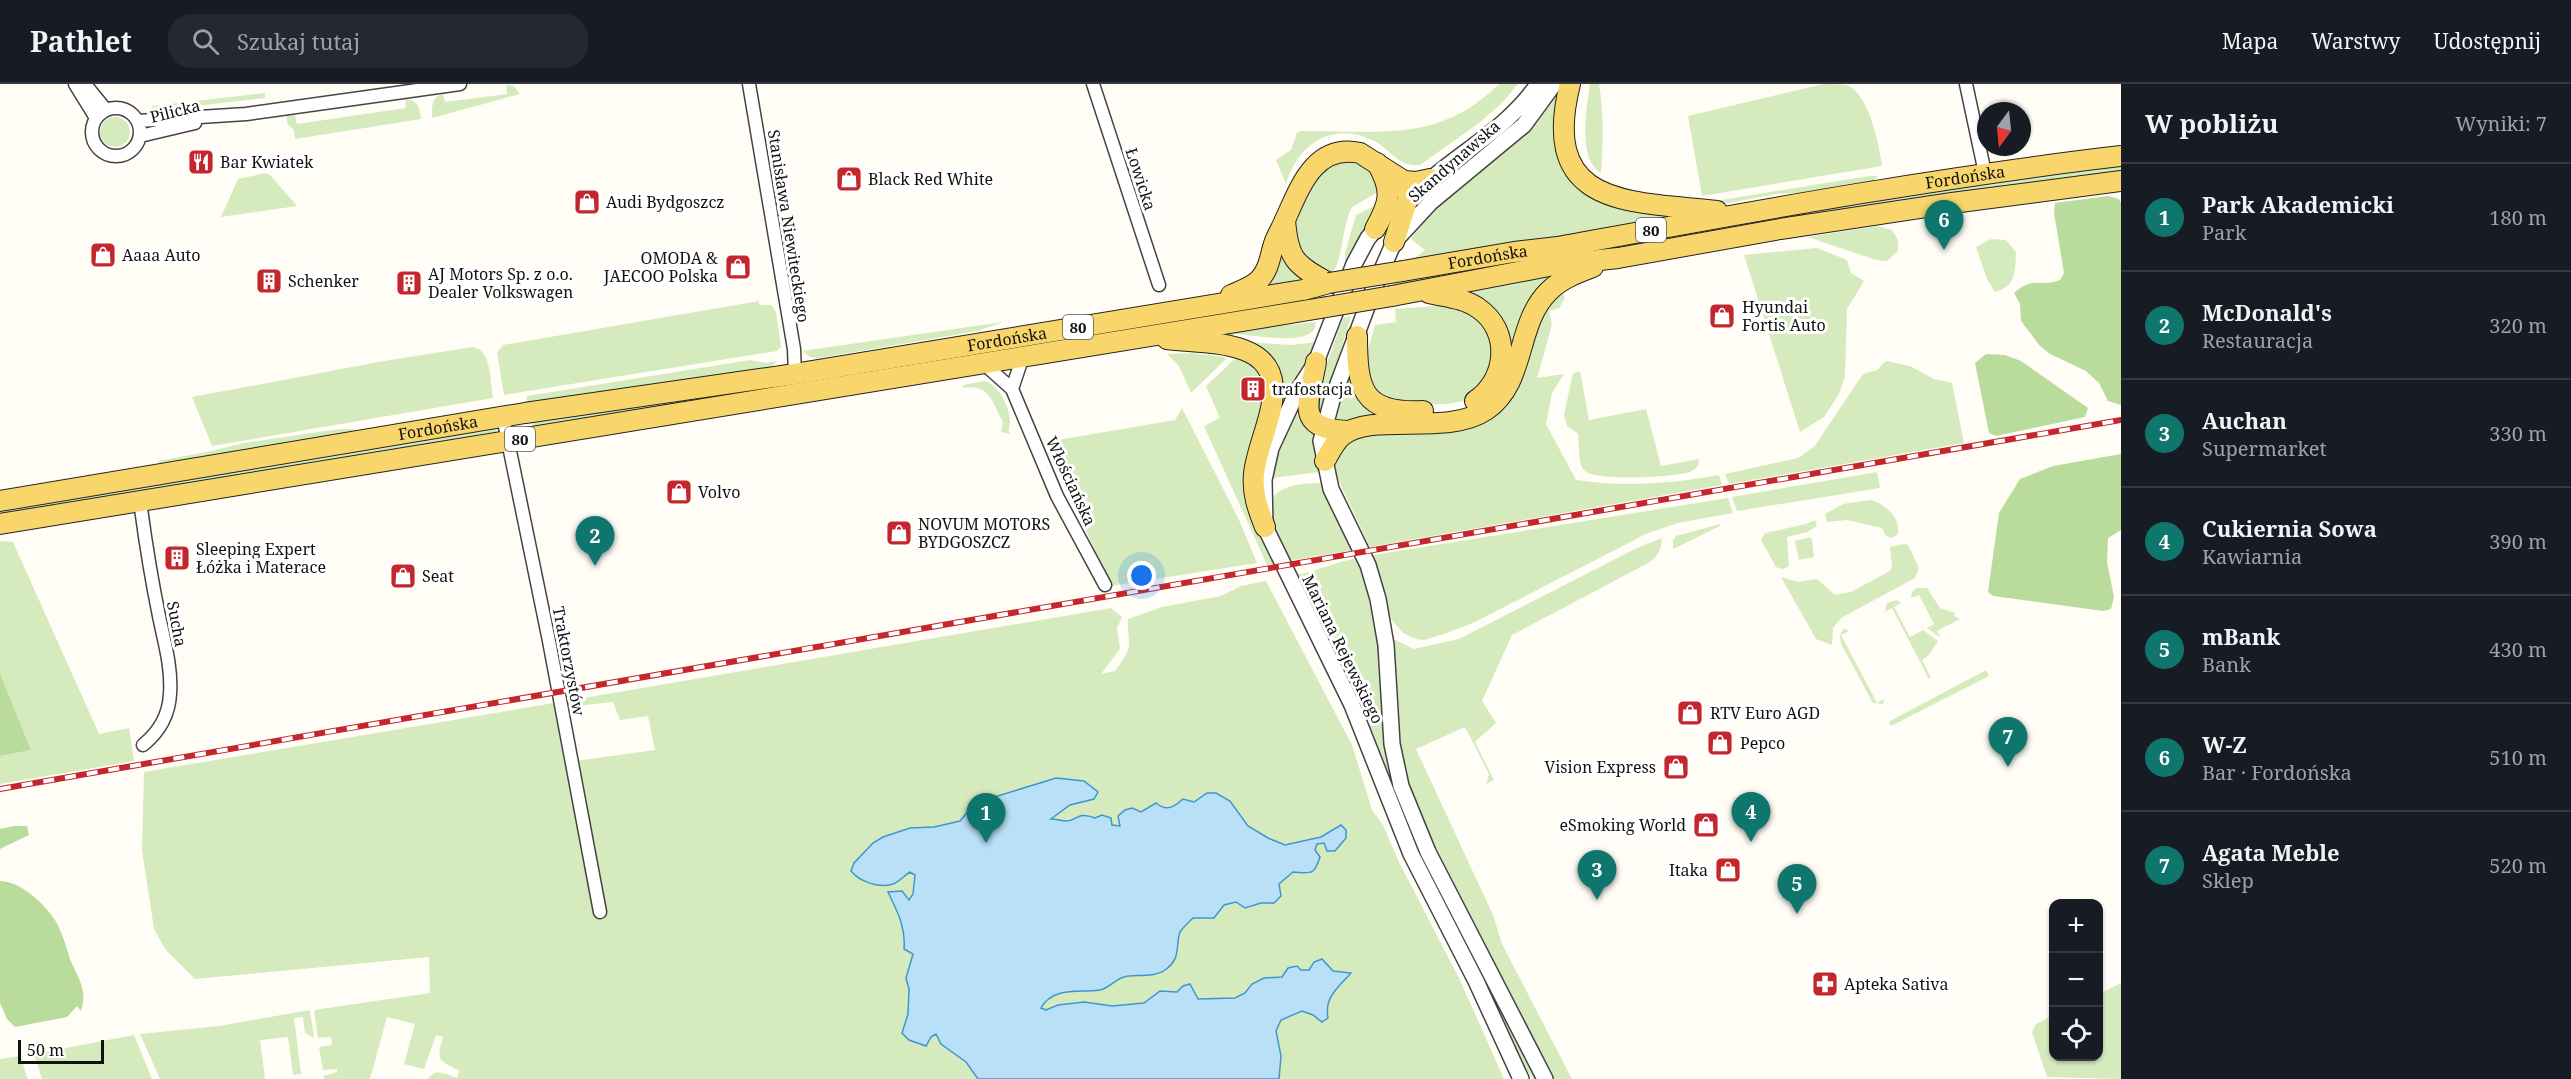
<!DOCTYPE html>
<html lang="pl">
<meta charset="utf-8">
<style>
:root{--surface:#171b24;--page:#242831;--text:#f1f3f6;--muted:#9ea1a6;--line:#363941;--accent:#0f766e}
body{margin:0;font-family:"Noto Serif",serif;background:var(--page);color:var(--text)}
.controls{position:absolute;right:18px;bottom:18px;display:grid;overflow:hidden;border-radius:12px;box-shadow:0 2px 4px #0004}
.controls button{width:54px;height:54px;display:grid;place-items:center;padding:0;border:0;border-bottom:2px solid var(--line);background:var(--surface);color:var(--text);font:30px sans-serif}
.compass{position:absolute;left:1977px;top:18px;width:54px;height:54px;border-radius:50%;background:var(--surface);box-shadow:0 2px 4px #0004;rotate:195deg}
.scale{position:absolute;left:18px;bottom:15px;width:86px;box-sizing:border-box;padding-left:6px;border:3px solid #111;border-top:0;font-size:16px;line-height:21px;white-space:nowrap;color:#111;-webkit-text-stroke:4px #fff;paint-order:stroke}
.you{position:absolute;left:1142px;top:492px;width:21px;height:21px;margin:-15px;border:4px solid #fff;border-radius:50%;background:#1a73e8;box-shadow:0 0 0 9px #1a73e833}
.badge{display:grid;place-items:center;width:39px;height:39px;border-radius:50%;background:var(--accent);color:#fff;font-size:20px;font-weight:700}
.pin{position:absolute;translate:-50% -50px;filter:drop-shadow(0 2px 3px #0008)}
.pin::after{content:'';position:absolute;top:32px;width:21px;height:18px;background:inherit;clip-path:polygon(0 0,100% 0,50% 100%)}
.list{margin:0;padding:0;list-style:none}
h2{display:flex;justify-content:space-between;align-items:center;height:78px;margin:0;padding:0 24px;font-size:26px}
h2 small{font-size:20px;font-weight:400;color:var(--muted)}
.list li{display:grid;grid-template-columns:39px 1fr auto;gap:18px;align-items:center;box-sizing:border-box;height:108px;padding:0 24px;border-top:2px solid var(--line)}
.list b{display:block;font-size:22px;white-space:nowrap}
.list p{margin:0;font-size:20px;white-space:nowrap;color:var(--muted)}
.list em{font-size:20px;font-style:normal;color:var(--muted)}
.icon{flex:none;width:33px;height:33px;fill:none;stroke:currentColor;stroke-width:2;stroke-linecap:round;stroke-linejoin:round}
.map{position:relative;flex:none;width:2121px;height:995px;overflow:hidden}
header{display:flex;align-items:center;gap:36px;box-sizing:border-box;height:84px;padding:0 30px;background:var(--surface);border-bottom:2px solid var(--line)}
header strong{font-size:28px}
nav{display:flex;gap:33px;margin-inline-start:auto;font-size:21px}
.search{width:420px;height:54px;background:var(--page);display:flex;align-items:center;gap:15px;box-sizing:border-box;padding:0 21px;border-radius:24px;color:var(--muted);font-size:22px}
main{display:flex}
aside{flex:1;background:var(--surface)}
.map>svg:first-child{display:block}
.green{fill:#d5ebbd}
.forest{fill:#b9dc9c}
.water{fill:#b9e0f7;stroke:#3f96cf;stroke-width:1.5}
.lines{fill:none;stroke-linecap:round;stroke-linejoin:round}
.minor-casing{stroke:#444;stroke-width:15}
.tertiary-casing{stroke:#444;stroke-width:18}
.primary-casing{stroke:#222;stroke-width:22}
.minor{stroke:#fff;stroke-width:12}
.tertiary{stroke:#fff;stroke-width:15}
.primary{stroke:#f9d66b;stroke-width:20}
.rail-casing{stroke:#c4262e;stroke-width:6}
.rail{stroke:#fff;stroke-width:4;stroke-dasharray:11;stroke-linecap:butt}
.primary-bridge-casing{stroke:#222;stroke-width:22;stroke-linecap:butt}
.primary-bridge{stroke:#f9d66b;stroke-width:20}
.labels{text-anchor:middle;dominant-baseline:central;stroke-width:6;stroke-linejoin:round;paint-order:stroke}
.shield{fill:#fff;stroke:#585858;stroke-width:1.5}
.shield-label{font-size:15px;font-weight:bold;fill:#111}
.street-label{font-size:16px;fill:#111;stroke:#fff}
.poi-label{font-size:16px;fill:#111;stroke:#fff;text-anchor:start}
</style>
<header>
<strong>Pathlet</strong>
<div class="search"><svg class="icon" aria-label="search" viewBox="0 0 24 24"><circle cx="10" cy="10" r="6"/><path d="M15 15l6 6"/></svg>Szukaj tutaj</div>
<nav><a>Mapa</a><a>Warstwy</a><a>Udostępnij</a></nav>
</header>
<main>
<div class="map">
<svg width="2121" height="995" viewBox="0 0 2121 995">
<rect width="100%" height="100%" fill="#fffdf5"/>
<path class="green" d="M1499,0H1518L1501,20L1479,39L1420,81C1398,84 1390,64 1372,56C1332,37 1297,61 1286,100L1276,76L1291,66L1297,49L1301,47C1378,46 1439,60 1499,0Z
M1561,0L1581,98L1708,130L1557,156L1413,175L1425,166L1411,155C1435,115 1475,94 1509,64C1530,46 1547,24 1561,0Z
M1590,0H1599C1604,30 1603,59 1601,89C1577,76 1587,22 1590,0Z
M1823,0C1830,0 1840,0 1847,1C1869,10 1879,60 1882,82L1702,112L1688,32Z
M506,1L514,2L520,10L432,34C432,23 431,13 443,10L445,18L507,10Z
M265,9V14L153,27L152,22Z
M405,15C418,16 420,24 421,35L295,55L294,46L288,41L286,32L295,31L297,40L406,24Z
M100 48a15 15 0 1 1 30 0a15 15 0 1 1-30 0Z
M1348,78C1367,82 1373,89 1383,105L1352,123C1342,142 1343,174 1333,188L1326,190L1306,182L1292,144C1305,119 1316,79 1348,78Z
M2121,79V91L1391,205L1394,199L1835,120Z
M266,89L271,92L297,122L221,133L238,95Z
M1869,92H1878L1872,99L1818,108L1776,110L1729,119L1695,121L1622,105L1618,101L1638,108L1697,120Z
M1382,118L1345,184V169L1356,131Z
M1877,142L1892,146L1898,156V167L1887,177L1876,176L1808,153Z
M1991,155L2006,156L2016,168C2015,187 2016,203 1995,208L1987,195L1976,163Z
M1280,158L1313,198L1255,208Z
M1817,164L1847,176L1851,189L1864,197L1847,225L1845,292L1839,310L1824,333L1800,348L1744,171Z
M1567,187L1515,269L1508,266L1454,209Z
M1560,205L1565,214L1559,224L1549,227L1552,241L1537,294L1564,290L1552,309L1546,340L1576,396C1624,403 1671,400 1719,391L1722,401L1370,463L1336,391L1335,379L1338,368L1357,352L1449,346L1473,340Z
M1325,210L1324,215L533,346L532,339Z
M759,217V221H771L776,228L781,263L777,267L504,311L497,269L503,261Z
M1450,221H1457L1488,241L1496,275L1478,305L1464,317L1447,320L1401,321L1375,307L1366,292L1365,276L1375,241L1396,238L1395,225Z
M1351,232L1320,336L1313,319L1343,234Z
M1003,238L978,247L819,274L810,273L802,267Z
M1316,238C1315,243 1314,248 1309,250C1294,259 1252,251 1234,250L1232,258L1196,251Z
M1245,258L1291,261L1318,258L1278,339L1279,325Z
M473,263C492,266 490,298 493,314L212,362L192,313L384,277Z
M1193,269L1224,273L1226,275L1191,309L1179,282L1167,270Z
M1240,270L1263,288L1275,479L1267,481L1204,342L1220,334L1206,302Z
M750,276L767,279L778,277L769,284L526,322L527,312Z
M1886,277L1910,282L1934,295L1952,299L1964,359L1729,400L1725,390L1798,374L1814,363L1863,290L1877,286Z
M1351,279L1352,298L1403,335L1330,339Z
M1580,287L1589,336L1646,325L1661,382L1699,375L1698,382C1695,385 1691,388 1686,389C1670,393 1594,398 1584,386C1577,379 1580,359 1578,350L1567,342L1564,331L1573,289Z
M985,297C999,301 1010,324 1010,337C1010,344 1007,345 1010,350L1001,348L1003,338C992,319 990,299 963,304V301Z
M1305,303L1318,349V388L1273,394L1279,359Z
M1182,324L1239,436L1257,479L1111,502L1046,358L1175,336Z
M493,343L497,346L495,350L0,434V428L79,414L155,396Z
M339,345H356L334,354L161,381L158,377L212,367L243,359Z
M1877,388L1880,404L1737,427L1732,413Z
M1319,399L1323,401L1331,424L1354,466L1287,477C1267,431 1253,400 1319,399Z
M1728,414L1733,429L1678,439L1648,449L1475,538L1444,550L1424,556L1416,555L1403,549L1391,535L1373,471Z
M1870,416C1885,419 1901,434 1898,450L1892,454L1886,452L1882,444L1847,436L1827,438L1825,430L1843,420Z
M1815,436L1817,442L1807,448L1787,453L1789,482L1783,485L1776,483L1761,456L1765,449L1806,440Z
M1720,440V442L1673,465V456L1676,452Z
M1810,453L1812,456L1814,473L1799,476L1795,457Z
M1662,454C1661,465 1659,471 1650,478L1512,551L1482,617L1496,639L1475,658L1494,696L1486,700L1489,690L1465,643L1416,665L1493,831L1502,860L1572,995H1552L1429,754L1407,698L1399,665L1393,555L1414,565L1459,555L1635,465Z
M0,457L13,458L99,650L129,644L134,677L0,700V672L31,666L0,589Z
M1904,460L1908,461L1919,484L1915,494L1841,534L1833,544L1832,561L1816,555L1781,493L1798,498L1817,495L1835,511L1851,508L1890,487L1892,483L1890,463Z
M1359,474L1369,504L1377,544L1384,654L1538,995H1533L1516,970L1419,772L1296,491C1318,487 1337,477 1359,474Z
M1266,497L1352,661L1372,726L1383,741L1399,778L1460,896L1504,995H428C437,983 446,991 457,994L459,986C438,977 436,975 443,953L436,951L424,985L404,980L415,940L387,933L370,995H324L323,992L337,988V985L323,986L319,963L332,961L331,953L318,954L314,926L430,909L429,873L195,895L165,865L154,845L142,766L144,688L554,619L568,678L655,666L648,632L620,636L613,618L567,623L566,617L1111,524L1122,533L1117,544L1120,565L1101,590L1115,587C1120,580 1129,569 1129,560C1129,551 1127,545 1128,535L1162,523L1221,512L1241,502Z
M1917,504H1927L1940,524L1955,529L1954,532L1960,535L1937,547L1941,554L1927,544L1934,540L1919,511L1911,514L1912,508Z
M1897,516L1901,519L1894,523L1910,553L1923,546L1938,557L1929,571L1922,576L1931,594L1929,595L1892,524L1885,528L1887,519Z
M1844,544L1849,547L1841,551L1877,619L1884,615L1883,620L1873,619L1841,560L1840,551Z
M1986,586L1989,592L1891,642L1889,638L1892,636Z
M2121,899V995L2047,993L2032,948L2036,940L2053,931L2054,972H2098L2099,910Z
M310,926L314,954L305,949L303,933L294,934L301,990L293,991L288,953L260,956L265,995H160L140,950L219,942Z
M134,951L152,995H42L34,970Z
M20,972L28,995H0V975Z"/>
<path class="forest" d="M2108,112L2119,115L2121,119V321L2108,317L2099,299L2086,287L2050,270L2040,262L2021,237L2020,220L2014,209C2035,191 2039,204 2060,196L2064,189L2054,129L2055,119Z
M1986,270L2005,271L2021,277L2088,324L2085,333L1996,352L1989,349L1975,279Z
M2121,370V446L2108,454L2107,478L2114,513L2111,525L2103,527L1993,512L1988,508L1999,429L2020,395L2053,382Z
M0,589L31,666L0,672Z
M14,742H27L29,751L0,765V745Z
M0,797C20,797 45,820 55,836C62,848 66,862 70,875C78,895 88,905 81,927L77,922L67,933L15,943L7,935L0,919Z"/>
<path class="water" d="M1056,694L1084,697L1098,708L1094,715L1070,721L1051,735C1056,735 1062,737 1066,737C1078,737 1076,727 1095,734L1102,731L1111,734L1112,741L1120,742L1118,732L1125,726L1132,724L1141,728L1156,719C1167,728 1174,723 1183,715L1194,718L1207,709H1216L1230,717L1248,742L1268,754L1285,761L1321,753L1341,741L1346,746V754L1335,767H1327L1324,759L1317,760L1315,766L1320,773C1314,792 1311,789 1293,788L1279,800L1281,812L1274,819H1261L1245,824L1236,818L1224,821L1214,834H1193C1188,839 1183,843 1180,848C1175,862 1182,874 1165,886C1155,893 1140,891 1129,892C1117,892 1111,904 1100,906C1080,909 1053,902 1041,924L1046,926L1058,921L1084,918L1112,922L1144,919L1160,907L1177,908L1183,902L1190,900L1198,915L1235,914L1245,909L1252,900L1264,894L1282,893L1288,884L1297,882L1301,886H1309L1314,878L1322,875L1333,887L1351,889C1338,904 1324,913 1328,934L1322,938L1313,931L1302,927L1281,936L1276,947L1281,972L1279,995H978L966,978L941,960L936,950L931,953L926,962L909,956L902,949L908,930L909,905L906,894L913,870L904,865C906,843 897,827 888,808L902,807L909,816L913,810L915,791L910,788C905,791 899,798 893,800C879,805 859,797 851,787L854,779L873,759L883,753L910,744L934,743L960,737L975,719Z"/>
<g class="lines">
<defs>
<path id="minor" d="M75,0L96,34
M85,0L106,26
M749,0L794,265L795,290
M1093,0L1159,201
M1966,0L1985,89
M92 48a24 24 0 1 1 48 0a24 24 0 1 1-48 0Z
M138,37L246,30L460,0
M140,52L195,39
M983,279L1012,305L1057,412L1105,501
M1012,305L1023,272
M503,333L549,557L600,828
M140,417C145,455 151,493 159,532C164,557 172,583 170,610C169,631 159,648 143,661"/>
<path id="tertiary" d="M1424,101C1463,66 1508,44 1538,0
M1381,139L1368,154L1354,180L1316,278L1298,306L1271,364L1264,396L1265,443L1352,621L1411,770L1476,897L1521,995
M1545,995L1428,768L1401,702L1392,660L1386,561L1378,515L1368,481L1331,405L1321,357L1332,316L1374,204L1394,158L1431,118L1524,41L1554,0"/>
<g id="primary">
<path d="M1570,0C1539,124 1629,117 1717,127"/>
<path d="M1404,97L1416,98L1430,95"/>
<path d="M1285,136C1288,175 1295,181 1329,199"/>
<path d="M1375,145C1390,118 1393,107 1377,79"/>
<path id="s1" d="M1403,187L1514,168L1558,163C1745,129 1932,94 2121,72"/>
<path d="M1429,209C1445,213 1464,214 1478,224C1512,247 1507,296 1475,317"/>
<path d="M1231,211C1240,207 1252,203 1259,196C1270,185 1270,170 1275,157C1278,150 1282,143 1285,136C1300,103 1315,59 1360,69L1404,97L1408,114L1394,158"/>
<path d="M1392,212L1554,181L1618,174L1780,145L1952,119L2121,97"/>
<path d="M1357,252C1357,305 1362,330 1423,327"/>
<path d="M1167,255C1192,258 1220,257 1244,266C1301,288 1257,351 1254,390C1252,410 1258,425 1265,443"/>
<path d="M1316,278C1309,319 1293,345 1349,347"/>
<path d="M1325,377C1330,368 1335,357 1343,351C1373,328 1448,352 1486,326C1527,298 1515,240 1549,207C1561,195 1577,189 1593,183"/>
<path id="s2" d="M0,417L525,329L795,290L1303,206L1329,199"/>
<path d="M0,440L1321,224"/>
</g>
</defs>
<use href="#minor" class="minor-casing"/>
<use href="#tertiary" class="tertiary-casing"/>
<use href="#primary" class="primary-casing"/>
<use href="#minor" class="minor"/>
<use href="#tertiary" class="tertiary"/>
<use href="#primary" class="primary"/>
<defs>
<path id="rail" d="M0,705L2121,336"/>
</defs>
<use href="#rail" class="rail-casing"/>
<use href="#rail" class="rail"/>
<defs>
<path id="primary-bridge" d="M1329,199L1403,187
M1321,224L1392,212"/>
</defs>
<use href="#primary-bridge" class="primary-bridge-casing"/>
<use href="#primary-bridge" class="primary-bridge"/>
</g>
<defs>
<symbol id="restaurant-square" viewBox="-11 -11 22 22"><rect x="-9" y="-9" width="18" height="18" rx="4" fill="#c4262e" stroke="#fff"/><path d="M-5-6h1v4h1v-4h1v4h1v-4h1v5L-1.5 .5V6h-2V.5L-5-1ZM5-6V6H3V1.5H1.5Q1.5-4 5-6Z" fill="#fff"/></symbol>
<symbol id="shop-square" viewBox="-11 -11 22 22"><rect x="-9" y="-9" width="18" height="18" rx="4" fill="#c4262e" stroke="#fff"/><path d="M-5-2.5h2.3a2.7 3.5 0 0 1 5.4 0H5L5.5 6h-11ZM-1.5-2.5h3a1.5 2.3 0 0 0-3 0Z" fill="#fff"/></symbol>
<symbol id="building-square" viewBox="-11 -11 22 22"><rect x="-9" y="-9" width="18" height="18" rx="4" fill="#c4262e" stroke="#fff"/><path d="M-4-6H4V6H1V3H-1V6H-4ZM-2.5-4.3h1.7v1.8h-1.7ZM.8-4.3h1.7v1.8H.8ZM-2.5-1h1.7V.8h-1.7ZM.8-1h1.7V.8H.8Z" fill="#fff"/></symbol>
<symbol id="pharmacy-square" viewBox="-11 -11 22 22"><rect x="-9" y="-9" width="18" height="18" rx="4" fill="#c4262e" stroke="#fff"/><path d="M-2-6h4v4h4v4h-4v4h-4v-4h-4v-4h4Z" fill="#fff"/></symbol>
</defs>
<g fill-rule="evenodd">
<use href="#restaurant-square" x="186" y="63" width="30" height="30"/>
<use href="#shop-square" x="834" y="80" width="30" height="30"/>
<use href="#shop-square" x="572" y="103" width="30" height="30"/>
<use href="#shop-square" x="88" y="156" width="30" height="30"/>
<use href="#shop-square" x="723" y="168" width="30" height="30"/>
<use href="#building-square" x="254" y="182" width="30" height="30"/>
<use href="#building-square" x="394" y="184" width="30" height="30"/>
<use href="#shop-square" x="1707" y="217" width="30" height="30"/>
<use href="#building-square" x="1238" y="290" width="30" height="30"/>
<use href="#shop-square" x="664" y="393" width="30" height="30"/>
<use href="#shop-square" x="884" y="434" width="30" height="30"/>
<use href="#building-square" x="162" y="459" width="30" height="30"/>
<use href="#shop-square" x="388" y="477" width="30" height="30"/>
<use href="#shop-square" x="1675" y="614" width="30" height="30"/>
<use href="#shop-square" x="1705" y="644" width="30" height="30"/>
<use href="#shop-square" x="1661" y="668" width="30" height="30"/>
<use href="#shop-square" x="1691" y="726" width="30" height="30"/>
<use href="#shop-square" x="1713" y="771" width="30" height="30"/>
<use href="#pharmacy-square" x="1810" y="885" width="30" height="30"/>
</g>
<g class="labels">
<g class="shield">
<rect x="1636" y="134" width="30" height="24" rx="4.5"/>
<rect x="1063" y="231" width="30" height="24" rx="4.5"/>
<rect x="505" y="343" width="30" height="24" rx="4.5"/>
</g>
<g class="shield-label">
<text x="1651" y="146">80</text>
<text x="1078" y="243">80</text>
<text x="520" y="355">80</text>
</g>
<g class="street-label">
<text transform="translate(175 27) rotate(-14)">Pilicka</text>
<text transform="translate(1454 77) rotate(-41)">Skandynawska</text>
<text stroke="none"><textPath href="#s1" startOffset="570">Fordońska</textPath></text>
<text transform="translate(1141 95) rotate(72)">Łowicka</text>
<text transform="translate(789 142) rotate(81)">Stanisława Niewiteckiego</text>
<text stroke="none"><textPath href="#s1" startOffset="86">Fordońska</textPath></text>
<text stroke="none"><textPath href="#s2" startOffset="1020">Fordońska</textPath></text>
<text stroke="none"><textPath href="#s2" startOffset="444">Fordońska</textPath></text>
<text transform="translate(1071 397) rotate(65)">Włościańska</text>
<text transform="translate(177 540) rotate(79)">Sucha</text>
<text transform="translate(1343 565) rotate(64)">Mariana Rejewskiego</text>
<text transform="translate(569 577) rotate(79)">Traktorzystów</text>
</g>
<g class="poi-label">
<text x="220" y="78">Bar Kwiatek</text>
<text x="868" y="95">Black Red White</text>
<text x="606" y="118">Audi Bydgoszcz</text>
<text x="122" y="171">Aaaa Auto</text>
<text x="718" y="174" text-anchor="end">OMODA &amp;<tspan x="718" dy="18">JAECOO Polska</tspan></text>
<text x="428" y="190">AJ Motors Sp. z o.o.<tspan x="428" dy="18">Dealer Volkswagen</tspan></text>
<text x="288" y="197">Schenker</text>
<text x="1742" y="223">Hyundai<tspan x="1742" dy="18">Fortis Auto</tspan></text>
<text x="1272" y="305">trafostacja</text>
<text x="698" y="408">Volvo</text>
<text x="918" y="440">NOVUM MOTORS<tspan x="918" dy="18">BYDGOSZCZ</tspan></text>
<text x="196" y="465">Sleeping Expert<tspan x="196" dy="18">Łóżka i Materace</tspan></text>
<text x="422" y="492">Seat</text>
<text x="1710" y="629">RTV Euro AGD</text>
<text x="1740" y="659">Pepco</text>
<text x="1656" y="683" text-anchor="end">Vision Express</text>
<text x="1686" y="741" text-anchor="end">eSmoking World</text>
<text x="1708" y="786" text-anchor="end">Itaka</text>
<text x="1844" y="900">Apteka Sativa</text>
</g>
</g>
</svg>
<div class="controls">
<button>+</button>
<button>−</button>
<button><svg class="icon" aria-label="locate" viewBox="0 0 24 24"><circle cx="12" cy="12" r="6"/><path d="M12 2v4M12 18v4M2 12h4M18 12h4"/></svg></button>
</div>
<svg class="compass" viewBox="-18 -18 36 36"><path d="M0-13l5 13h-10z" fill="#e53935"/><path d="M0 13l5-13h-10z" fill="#9ea1a6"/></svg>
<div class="scale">50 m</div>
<div class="you"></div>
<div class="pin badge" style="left:986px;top:759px">1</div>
<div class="pin badge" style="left:595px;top:482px">2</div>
<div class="pin badge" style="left:1597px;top:816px">3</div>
<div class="pin badge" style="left:1751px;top:758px">4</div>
<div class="pin badge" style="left:1797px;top:830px">5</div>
<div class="pin badge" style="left:1944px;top:166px">6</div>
<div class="pin badge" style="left:2008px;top:683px">7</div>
</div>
<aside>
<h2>W pobliżu<small>Wyniki: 7</small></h2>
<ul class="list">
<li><span class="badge">1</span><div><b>Park Akademicki</b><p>Park</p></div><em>180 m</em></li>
<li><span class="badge">2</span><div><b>McDonald's</b><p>Restauracja</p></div><em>320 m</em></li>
<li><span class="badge">3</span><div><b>Auchan</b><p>Supermarket</p></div><em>330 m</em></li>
<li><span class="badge">4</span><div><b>Cukiernia Sowa</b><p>Kawiarnia</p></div><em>390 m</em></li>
<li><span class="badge">5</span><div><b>mBank</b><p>Bank</p></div><em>430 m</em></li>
<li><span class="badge">6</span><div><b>W-Z</b><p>Bar · Fordońska</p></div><em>510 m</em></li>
<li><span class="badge">7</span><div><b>Agata Meble</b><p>Sklep</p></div><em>520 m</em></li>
</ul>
</aside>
</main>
